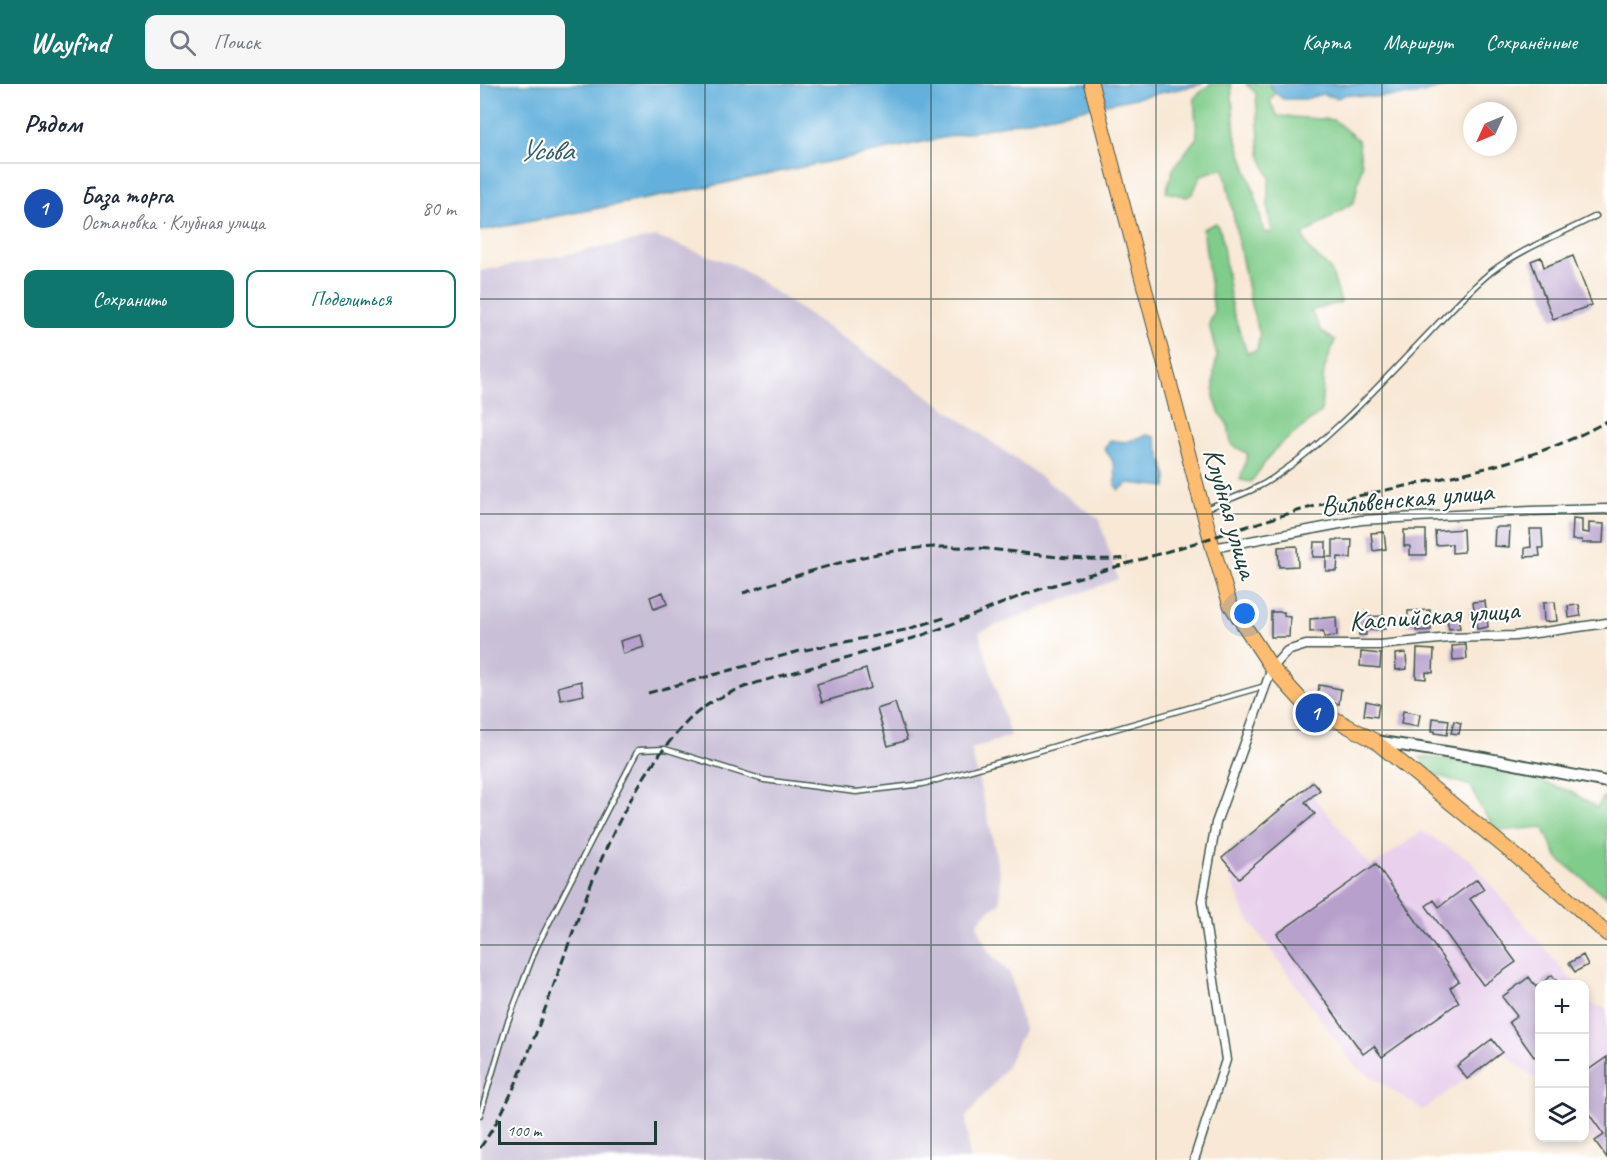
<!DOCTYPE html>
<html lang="ru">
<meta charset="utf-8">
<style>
:root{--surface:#fff;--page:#f6f6f7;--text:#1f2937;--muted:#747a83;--line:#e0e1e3;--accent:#0f766e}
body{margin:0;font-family:Caveat,sans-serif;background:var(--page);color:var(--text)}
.controls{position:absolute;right:18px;bottom:18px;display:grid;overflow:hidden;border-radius:12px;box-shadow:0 3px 9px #0003}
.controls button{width:54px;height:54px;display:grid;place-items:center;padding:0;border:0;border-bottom:2px solid var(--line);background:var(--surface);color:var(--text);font:30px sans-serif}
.compass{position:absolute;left:983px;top:18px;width:54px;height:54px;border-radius:50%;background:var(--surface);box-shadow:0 3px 9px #0003;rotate:226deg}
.scale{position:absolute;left:18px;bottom:15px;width:159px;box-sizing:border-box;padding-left:6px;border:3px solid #1f3d34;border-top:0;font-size:16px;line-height:21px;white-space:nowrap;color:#1f3d34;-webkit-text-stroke:4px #fff;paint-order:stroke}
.you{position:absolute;left:765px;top:530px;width:21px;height:21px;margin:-15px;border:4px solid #fff;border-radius:50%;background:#1a73e8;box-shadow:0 0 0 9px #1a73e833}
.badge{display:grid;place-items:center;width:39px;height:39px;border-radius:50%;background:var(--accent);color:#fff;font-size:20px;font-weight:700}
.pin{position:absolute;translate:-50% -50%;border:3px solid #fff;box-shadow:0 2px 6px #0006}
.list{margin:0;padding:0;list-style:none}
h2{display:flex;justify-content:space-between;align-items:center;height:78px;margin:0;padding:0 24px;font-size:26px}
h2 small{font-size:20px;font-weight:400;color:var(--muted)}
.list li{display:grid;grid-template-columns:39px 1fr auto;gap:18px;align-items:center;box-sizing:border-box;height:90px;padding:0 24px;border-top:2px solid var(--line)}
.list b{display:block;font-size:22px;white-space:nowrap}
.list p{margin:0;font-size:20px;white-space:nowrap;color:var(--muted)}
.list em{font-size:20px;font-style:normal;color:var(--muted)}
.actions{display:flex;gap:12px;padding:18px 24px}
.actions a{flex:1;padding:14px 0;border:2px solid var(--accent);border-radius:12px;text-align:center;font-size:21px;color:var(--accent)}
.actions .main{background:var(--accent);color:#fff}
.icon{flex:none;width:33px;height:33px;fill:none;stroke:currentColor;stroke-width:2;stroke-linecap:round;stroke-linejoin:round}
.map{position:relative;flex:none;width:1127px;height:1076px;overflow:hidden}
header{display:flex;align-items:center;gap:36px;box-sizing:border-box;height:84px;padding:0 30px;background:var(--accent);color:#fff}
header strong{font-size:28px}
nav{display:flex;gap:33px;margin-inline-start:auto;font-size:21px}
.search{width:420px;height:54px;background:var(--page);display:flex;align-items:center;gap:15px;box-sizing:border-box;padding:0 21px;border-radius:12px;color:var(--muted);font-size:22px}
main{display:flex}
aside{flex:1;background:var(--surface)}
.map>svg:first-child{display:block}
.built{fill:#e9d1ed}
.industrial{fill:#c9bfd7}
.green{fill:#80cc8a;stroke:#50845f;stroke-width:1.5}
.water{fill:#63b0dc;stroke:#417688;stroke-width:1.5}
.building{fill:#b7a0cc}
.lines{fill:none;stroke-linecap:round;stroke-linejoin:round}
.service-casing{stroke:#40574c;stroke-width:7}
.minor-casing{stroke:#40574c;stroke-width:11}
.tertiary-casing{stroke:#40574c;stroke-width:14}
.primary-casing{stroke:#40574c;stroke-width:16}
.service{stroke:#fff;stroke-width:4}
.minor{stroke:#fff;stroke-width:8}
.tertiary{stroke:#fff;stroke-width:10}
.primary{stroke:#fdbc6f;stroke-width:14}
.rail{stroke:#1f3d34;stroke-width:3;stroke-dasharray:9 4.5;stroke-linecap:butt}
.grid{fill:none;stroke:#1f3d34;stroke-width:1.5;stroke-opacity:0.55}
.labels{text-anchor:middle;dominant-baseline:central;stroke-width:4.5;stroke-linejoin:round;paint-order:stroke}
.street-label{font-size:28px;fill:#1f3d34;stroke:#fff}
.water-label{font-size:30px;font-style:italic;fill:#336066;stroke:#fff}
</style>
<header>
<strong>Wayfind</strong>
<div class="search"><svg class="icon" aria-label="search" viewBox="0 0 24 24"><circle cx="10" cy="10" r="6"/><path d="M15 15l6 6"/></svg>Поиск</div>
<nav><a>Карта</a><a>Маршрут</a><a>Сохранённые</a></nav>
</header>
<main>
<aside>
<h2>Рядом<small></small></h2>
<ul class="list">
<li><span class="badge" style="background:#1a4fb4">1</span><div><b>База торга</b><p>Остановка · Клубная улица</p></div><em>80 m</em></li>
</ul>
<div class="actions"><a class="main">Сохранить</a><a>Поделиться</a></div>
</aside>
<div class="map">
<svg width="1127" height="1076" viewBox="0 0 1127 1076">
<rect width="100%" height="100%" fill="#fff"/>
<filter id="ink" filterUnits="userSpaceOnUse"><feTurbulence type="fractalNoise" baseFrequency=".0167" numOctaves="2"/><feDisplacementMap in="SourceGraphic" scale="12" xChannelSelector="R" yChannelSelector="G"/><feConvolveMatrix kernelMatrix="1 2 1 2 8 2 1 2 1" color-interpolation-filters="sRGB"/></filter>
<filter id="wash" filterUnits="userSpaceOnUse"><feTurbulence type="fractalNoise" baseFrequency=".008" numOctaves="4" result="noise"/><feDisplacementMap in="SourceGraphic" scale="24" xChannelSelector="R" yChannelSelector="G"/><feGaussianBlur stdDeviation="1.35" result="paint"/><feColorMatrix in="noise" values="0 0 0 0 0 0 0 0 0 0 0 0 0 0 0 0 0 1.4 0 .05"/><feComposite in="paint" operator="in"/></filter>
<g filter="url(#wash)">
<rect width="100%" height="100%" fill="#f8e8d5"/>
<path class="built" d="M833,698L840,706L833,712L891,783L942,747L990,776L1095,900H1060L1059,994L1052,992L1022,968L943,1026L874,981L766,832L742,774Z
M1104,912L1113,921L1127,924V1074L1105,1043Z"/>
<path class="industrial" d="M176,153L255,181L441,307L619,435L638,495L499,548L530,652L491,665L512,751L520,795V819L507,828L497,840L508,867L530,889L544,946L526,984L486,1033L489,1076H0V187Z"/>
<path class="green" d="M730,0H751L755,51L776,114L784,148L792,149L788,126V105L790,94L780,70L776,9L766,0H789L795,9L790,18L798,32L854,36L878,56L882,81L874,118L823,151L829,165L851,186L861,218L831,227L842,248L855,256L844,286L841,328L794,366L771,398L760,396L768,370L751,360L748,341L739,328L734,313V288L737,272L729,240L734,228L723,145L736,139L741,149L752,225L767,269L777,266L780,251L771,221L744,84L721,91L713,109L707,113L686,108L693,85L717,53L714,14Z
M940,673L985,677L1055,696L1090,707L1117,724L1125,711L1127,712V813L1078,775L1063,743L1018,747L1000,723L991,702L949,689Z"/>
<path class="water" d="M0,0H723L207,107L0,147Z
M789,0H973L935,11L891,13L867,10L857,14L842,10L825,15H803L795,9Z
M667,351L675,353L687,393L686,403L649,399L639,406L635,401C637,385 635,377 624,365L631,356L646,358Z"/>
<g id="blocks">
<path class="building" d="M1093,172L1112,221L1073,235L1051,177L1061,173L1064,183Z
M1093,435L1102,436V448L1109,449V439L1124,440L1123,459H1102V456H1092Z
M1015,443H1030L1029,463L1014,462Z
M983,445L984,468L972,469V460L956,461L955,447Z
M1050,445H1062L1063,464H1059L1060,472L1045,473V464L1051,463Z
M924,446H946V471H930V462H924Z
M904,448L906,465L893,467L891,449Z
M853,456H872L871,474L858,473L857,487H846V473H853Z
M834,458H846V473H833Z
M817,462L818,482L799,483L798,463Z
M183,508L187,520L174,525L170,513Z
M1005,517L1008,543L997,545L996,535H991L990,525H994L993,518Z
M1075,518L1077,537L1064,538L1063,519Z
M1099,521L1101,532L1089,534L1088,522Z
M950,526L951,546L936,547V541H928V527Z
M791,528H804V532L810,533L809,553H791Z
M977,529L980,544L969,545L966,531Z
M905,532L906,545L886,546V551H879L878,533Z
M856,533L857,552L844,553L843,547L830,548V535Z
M161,551L164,563L143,570L140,557Z
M986,561L987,575L973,576L972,562Z
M937,565L954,566L953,589L946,588V595L936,594Z
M881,568L901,570L900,584L880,582Z
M926,569L927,585L916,586L915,570Z
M386,585L391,604L342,618L337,600Z
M101,597L104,611L81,616L78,603Z
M839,601L861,605L859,620L844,617L845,612L838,610Z
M886,617L899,620L897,633L884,631Z
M415,619L427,656L408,662L397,625Z
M923,627L940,630L938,643L921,640Z
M953,634L969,636L967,651L955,649V647H952Z
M974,637L981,639L979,650L971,649Z
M833,698L840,706L825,718L835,730L759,794L742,774Z
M896,780L979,897L970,904L979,918L902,973L894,962L883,970L797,850Z
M997,795L1004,805L990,815L1036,878L1003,901L946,822L954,816L959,823Z
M1103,871L1108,881L1095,888L1089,879Z
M1072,891L1079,900H1060V969L1054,973L1029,938L1037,932L1022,913L1049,893L1056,903Z
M1012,955L1022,968L987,995L977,982Z
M1127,973V1074L1115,1057L1124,1051L1104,1023V989Z"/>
</g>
</g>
<g filter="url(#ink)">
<use href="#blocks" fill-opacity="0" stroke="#40574c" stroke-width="1.5"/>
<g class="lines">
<defs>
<path id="service" d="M726,425C750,414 774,408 796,392C854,353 901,299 949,249C969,228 989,206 1011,188C1042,164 1082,150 1116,132
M0,1031L27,940L56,864L158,666L185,665L284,696L376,708L443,700L785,602"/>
<path id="minor" d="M733,464L881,436L1050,427L1127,425
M714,1076L746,976L722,817L736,739L792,584L807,567L826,561H900L969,554L1035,552L1127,539"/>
<path id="tertiary" d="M895,657L1004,674L1127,698"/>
<path id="primary" d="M611,0L733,464L750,520L792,584L822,617L895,657L1080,808L1127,850"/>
</defs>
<use href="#service" class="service-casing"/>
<use href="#minor" class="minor-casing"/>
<use href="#tertiary" class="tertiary-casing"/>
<use href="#primary" class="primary-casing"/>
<use href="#service" class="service"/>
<use href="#minor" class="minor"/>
<use href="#tertiary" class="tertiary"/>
<use href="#primary" class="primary"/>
<path class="rail" d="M263,509C332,487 400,461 474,463C532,464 590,480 648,474
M168,609L320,567L425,546L467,533
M0,1064C29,1023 45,978 62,933C100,833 131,719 205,640C235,607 280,598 322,586C357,576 392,567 427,556C467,544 504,526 543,511C586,496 631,485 675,471C724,457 772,440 821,426C924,397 1033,391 1127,337"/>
</g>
</g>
<path class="grid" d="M225,0V1076M451,0V1076M676,0V1076M902,0V1076M0,215H1127M0,430H1127M0,646H1127M0,861H1127"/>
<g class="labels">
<g class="street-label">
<text transform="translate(927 414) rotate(-5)">Вильвенская улица</text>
<text transform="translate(751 429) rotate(74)">Клубная улица</text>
<text transform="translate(954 531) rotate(-4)">Каспийская улица</text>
</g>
<g class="water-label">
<text x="66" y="66">Усьва</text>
</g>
</g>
</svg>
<div class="controls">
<button>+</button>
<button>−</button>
<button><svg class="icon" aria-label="layers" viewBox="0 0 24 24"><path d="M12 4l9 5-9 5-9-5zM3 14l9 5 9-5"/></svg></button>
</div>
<svg class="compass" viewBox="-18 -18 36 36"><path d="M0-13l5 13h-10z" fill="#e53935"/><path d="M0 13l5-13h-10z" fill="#747a83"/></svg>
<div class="scale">100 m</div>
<div class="you"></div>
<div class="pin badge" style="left:835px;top:629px;background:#1a4fb4">1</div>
</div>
</main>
